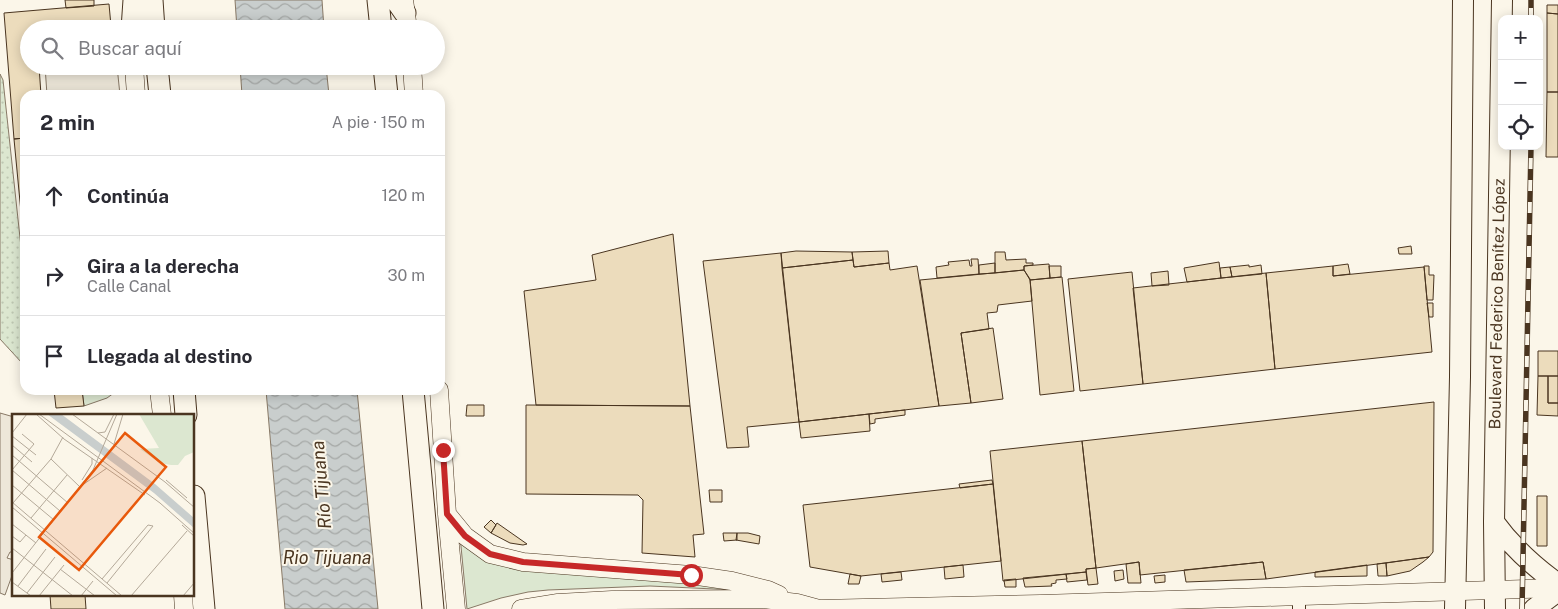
<!DOCTYPE html>
<html lang="es">
<meta charset="utf-8">
<style>
:root{--surface:#fff;--page:#f7f7f7;--text:#2b2b33;--muted:#7c7c81;--line:#e1e1e2}
body{margin:0;font-family:"Public Sans",sans-serif;background:var(--page);color:var(--text)}
.controls{position:absolute;right:15px;top:15px;display:grid;overflow:hidden;border-radius:10px;box-shadow:0 2px 12px #0003}
.controls button{width:45px;height:45px;display:grid;place-items:center;padding:0;border:0;border-bottom:1px solid var(--line);background:var(--surface);color:var(--text);font:25px sans-serif}
.stop{position:absolute;width:15px;height:15px;margin:-11px;border:4px solid #c62828;border-radius:50%;background:#fff}
.stop.end{background:#c62828;border-color:#fff;box-shadow:0 1px 5px #0008}
.list{margin:0;padding:0;list-style:none}
h2{display:flex;justify-content:space-between;align-items:center;height:65px;margin:0;padding:0 20px;font-size:21px}
h2 small{font-size:16px;font-weight:400;color:var(--muted)}
.list li{display:grid;grid-template-columns:32px 1fr auto;gap:15px;align-items:center;box-sizing:border-box;height:80px;padding:0 20px;border-top:1px solid var(--line)}
.list b{display:block;font-size:19px;white-space:nowrap}
.list p{margin:0;font-size:16px;white-space:nowrap;color:var(--muted)}
.list em{font-size:16px;font-style:normal;color:var(--muted)}
.icon{flex:none;width:28px;height:28px;fill:none;stroke:currentColor;stroke-width:2;stroke-linecap:round;stroke-linejoin:round}
.map{position:relative;flex:none;width:1558px;height:609px;overflow:hidden}
.search{position:absolute;background:var(--surface);box-shadow:0 2px 12px #0003;left:20px;top:20px;width:425px;height:55px;display:flex;align-items:center;gap:12px;box-sizing:border-box;padding:0 18px;border-radius:28px;color:var(--muted);font-size:19px}
.panel{position:absolute;background:var(--surface);box-shadow:0 2px 12px #0003;left:20px;top:90px;width:425px;height:305px;border-radius:15px}
.map>svg:first-child{display:block}
.grass{fill:#dce7d0;stroke:#887966}
.park{fill:url(#park-dots);stroke:#887966}
.parking{fill:#ede7d9;stroke:#887966}
.water{fill:url(#water-waves);stroke:#887966}
.building{fill:#ecdcbc;stroke:#4a3520}
.lines{fill:none;stroke-linecap:round;stroke-linejoin:round}
.minor-casing{stroke:#4a3520;stroke-width:14}
.secondary-casing{stroke:#4a3520;stroke-width:19}
.primary-casing{stroke:#4a3520;stroke-width:22}
.trunk-casing{stroke:#4a3520;stroke-width:23}
.minor{stroke:#fbf6e9;stroke-width:12}
.secondary{stroke:#fbf6e9;stroke-width:18}
.primary{stroke:#fbf6e9;stroke-width:20}
.trunk{stroke:#fbf6e9;stroke-width:21}
.rail-casing{stroke:#4a3520;stroke-width:5.5}
.rail{stroke:#fbf6e9;stroke-width:4;stroke-dasharray:11;stroke-linecap:butt}
.route{stroke:#c62828;stroke-width:6}
.labels{text-anchor:middle;dominant-baseline:central;stroke-width:4;stroke-linejoin:round;paint-order:stroke}
.street-label{font-size:16px;fill:#4a3520;stroke:#fbf6e9}
.water-label{font-size:18px;font-style:italic;fill:#4a3520;stroke:#fbf6e9}
.inset-road{fill:none;stroke:#b4a999;stroke-width:1}
.view{fill:#e8590c;fill-opacity:0.15;stroke:#e8590c;stroke-width:2.5}
.inset-edge{fill:none;stroke:#4a3520;stroke-width:2.5}
</style>
<div class="map">
<svg width="1558" height="609" viewBox="0 0 1558 609">
<defs>
<pattern id="park-dots" width="8" height="8" patternUnits="userSpaceOnUse" patternTransform="scale(1.25)"><rect width="8" height="8" fill="#dce7d0"/><path d="M2 2h.1M6 6h.1" fill="none" stroke="#bec7b2" stroke-width="1.8" stroke-linecap="round"/></pattern>
<pattern id="water-waves" width="16" height="10" patternUnits="userSpaceOnUse" patternTransform="scale(1.25)"><rect width="16" height="10" fill="#c9cecd"/><path d="M0 5q4-4 8 0t8 0" fill="none" stroke="#a5a8a6"/></pattern>
</defs>
<rect width="100%" height="100%" fill="#fbf6e9"/>
<path class="grass" d="M82,390H118L107,398L84,406Z
M460,536L483,555L664,576L736,590L650,586L548,590L528,592L501,598L467,609Z"/>
<path class="park" d="M0,74L3,80L25,284V361L22,363L0,339Z"/>
<path class="parking" d="M45,66H117L120,95H47Z
M0,413L14,417V552H10L7,558L14,560V570L5,595L0,593Z"/>
<path class="water" d="M235,0H322L324,29H237Z
M240,66H326L329,95H242Z
M266,390H357L378,609H285Z"/>
<path class="building" d="M65,0H94V6L66,8Z
M109,4L111,26L78,29H29V66H39L41,95H25V138L14,139L4,13Z
M1547,5H1558V14L1547,13Z
M1547,13L1558,14V92H1547Z
M1547,92H1558V157H1546Z
M25,138V254L14,139Z
M673,234L690,406L536,405L524,291L596,280L592,255Z
M1411,246L1412,254H1399L1398,248Z
M796,251L852,252L853,260L782,268L781,253Z
M888,251L889,263L854,267L852,252Z
M995,252H1005L1006,260L1026,259V263H1033V265L1024,266V270L995,273Z
M781,253L799,422L747,427L749,447L727,448L703,261Z
M971,259H978L979,274L937,278L936,267L949,265L948,262L969,260L970,266H972Z
M853,260L854,267L889,263L890,270L917,266L939,406L799,422L782,268Z
M1219,262L1221,278L1187,282L1184,268Z
M995,263V273L979,274V265Z
M1049,264L1050,278L1030,280L1024,270V266Z
M1348,264L1350,274L1333,276V266Z
M1249,265V267L1261,265L1262,274L1232,277L1230,267Z
M1049,266H1061V277L1050,278Z
M1333,266V276L1424,267L1432,352L1275,369L1266,273Z
M1424,266H1429V275H1434L1433,300H1427Z
M1230,267L1232,277L1221,278L1220,268Z
M1024,270L1030,279L1032,301L998,305L997,312L987,313L989,329L961,333L971,403L939,406L920,280Z
M1168,271L1169,285L1152,286L1151,273Z
M1132,272L1143,384L1080,391L1068,279Z
M1266,273L1275,369L1143,384L1133,288Z
M1062,277L1074,391L1040,395L1030,280Z
M1427,303H1433V317H1429Z
M993,328L1003,399L971,403L961,333Z
M1538,351H1558V376H1538Z
M1538,376H1548V403H1558V416L1537,415Z
M1548,376H1558V403H1548Z
M54,390H82L84,406L56,408Z
M1434,402L1433,552L1429,557L1266,579L1263,562L1140,575L1139,562L1096,568L1082,441Z
M467,405H484V416H466Z
M526,405L690,406L704,534L693,535L695,557L642,553L643,500L638,495L526,494Z
M905,410V415L875,419V423L870,424L869,414Z
M869,414L870,431L801,438L799,422Z
M1082,441L1096,568L1086,569V572L1003,581L990,451Z
M992,480L993,484L960,488L959,484Z
M993,484L1001,561L861,576L810,567L803,505Z
M709,490H722V502H710Z
M1537,496H1547V546H1537Z
M491,520L496,525L491,533L484,527Z
M497,523L527,544L523,545L510,543L491,533Z
M723,533H737V540L724,541Z
M737,533H748L760,536L759,544L736,540Z
M1429,557L1423,562L1410,571L1387,576L1386,563Z
M1139,562L1141,583H1128L1126,564Z
M1263,562L1266,579L1186,582L1184,570Z
M1386,563L1387,576H1378L1377,564Z
M963,565L964,577L945,579L944,567Z
M1367,565V576L1315,577V572Z
M1096,568L1098,584L1088,585L1086,569Z
M1123,570L1124,579L1115,581L1114,571Z
M901,572L902,580L882,582L881,574Z
M1086,572L1087,580L1067,582L1066,574Z
M850,574L861,576L859,584H848Z
M1066,574L1067,579L1056,580V583L1051,584L1052,586L1025,587L1023,578Z
M1165,575V582L1155,583L1154,576Z
M1016,579V587H1005L1004,580Z
M50,595H85L86,609H51Z"/>
<g class="lines">
<defs>
<path id="minor" d="M1299,609V596"/>
<path id="secondary" d="M404,0L408,29
M134,66L136,95
M412,66L414,95
M159,390L162,415
M439,390L447,514L456,609
M447,514L465,536L490,554L523,562L691,575L732,581L768,590L779,595
M183,595L184,609
M521,609L558,603L612,600L763,599L797,603L819,609L1041,604L1558,588"/>
<path id="primary" d="M1494,522C1512,547 1533,566 1558,584
M1455,609L1460,377L1463,0
M1495,609L1494,522L1502,0
M1534,609L1558,591"/>
<path id="trunk" d="M152,0L154,29
M378,0L381,29
M396,0L405,13
M132,29L134,0
M157,66L160,95
M384,66L387,95
M184,390L186,415
M413,390L433,609
M194,496L204,609"/>
</defs>
<use href="#minor" class="minor-casing"/>
<use href="#secondary" class="secondary-casing"/>
<use href="#primary" class="primary-casing"/>
<use href="#trunk" class="trunk-casing"/>
<use href="#minor" class="minor"/>
<use href="#secondary" class="secondary"/>
<use href="#primary" class="primary"/>
<use href="#trunk" class="trunk"/>
<defs>
<path id="rail" d="M1531,19V0
M1522,609L1531,146"/>
</defs>
<use href="#rail" class="rail-casing"/>
<use href="#rail" class="rail"/>
</g>
<g class="lines">
<path class="route" d="M443,450L447,514L465,536L490,554L523,562L691,575"/>
</g>
<g class="labels">
<g class="street-label">
<text transform="translate(1497 304) rotate(-89)">Boulevard Federico Benítez López</text>
</g>
<g class="water-label">
<text transform="translate(321 485) rotate(-95)">Río Tijuana</text>
<text x="327" y="557">Rio Tijuana</text>
</g>
</g>
<g transform="translate(12 414)">
<rect width="182" height="182" fill="#fbf6e9"/>
<path d="M127,0H182V38L173,42L166,51H159L148,49L128,35L147,34Z" fill="#dce7d0"/>
<path d="M35,0H49L143,70L182,104V114L142,79Z" fill="#c9cecd"/>
<path class="inset-road" d="M24,0L52,25L133,81M27,0L148,89L183,120M60,0L153,68L183,94M0,19L15,0M86,19L93,18L102,0M0,22L24,41M102,30L111,0M0,31L20,48M0,41L56,89M39,45L68,73M0,56L48,97M0,56L22,30L10,20M70,66L80,50V44M154,66L175,84M0,71L42,106M69,72L95,54M0,88L110,182M1,89L39,45L51,23M0,93L105,182M19,104L55,61M0,110L24,129M170,111L183,123M0,122L8,128L14,121M0,134L61,182M48,155L83,182M0,159L81,56L105,0M90,165L136,111L141,112L95,169M0,168L19,182M6,172L34,135M15,179L43,143M27,182L52,151M69,182L81,167M119,182L175,117M171,182L183,168"/>
<path class="view" d="M113,19L154,53L67,156L27,123Z"/>
<rect width="182" height="182" class="inset-edge"/>
</g>
</svg>
<div class="controls">
<button>+</button>
<button>−</button>
<button><svg class="icon" aria-label="locate" viewBox="0 0 24 24"><circle cx="12" cy="12" r="6"/><path d="M12 2v4M12 18v4M2 12h4M18 12h4"/></svg></button>
</div>
<div class="stop" style="left:691px;top:575px"></div>
<div class="stop end" style="left:443px;top:450px"></div>
<div class="search"><svg class="icon" aria-label="search" viewBox="0 0 24 24"><circle cx="10" cy="10" r="6"/><path d="M15 15l6 6"/></svg>Buscar aquí</div>
<section class="panel">
<h2>2 min<small>A pie · 150 m</small></h2>
<ul class="list">
<li><svg class="icon" aria-label="ahead" viewBox="0 0 24 24"><path d="M12 20V5M6 11l6-6 6 6"/></svg><div><b>Continúa</b></div><em>120 m</em></li>
<li><svg class="icon" aria-label="right" viewBox="0 0 24 24"><path d="M7 20v-9h11M14 6l5 5-5 5"/></svg><div><b>Gira a la derecha</b><p>Calle Canal</p></div><em>30 m</em></li>
<li><svg class="icon" aria-label="arrive" viewBox="0 0 24 24"><path d="M6 21V4h12l-3 4 3 4H6"/></svg><div><b>Llegada al destino</b></div></li>
</ul>
</section>
</div>
